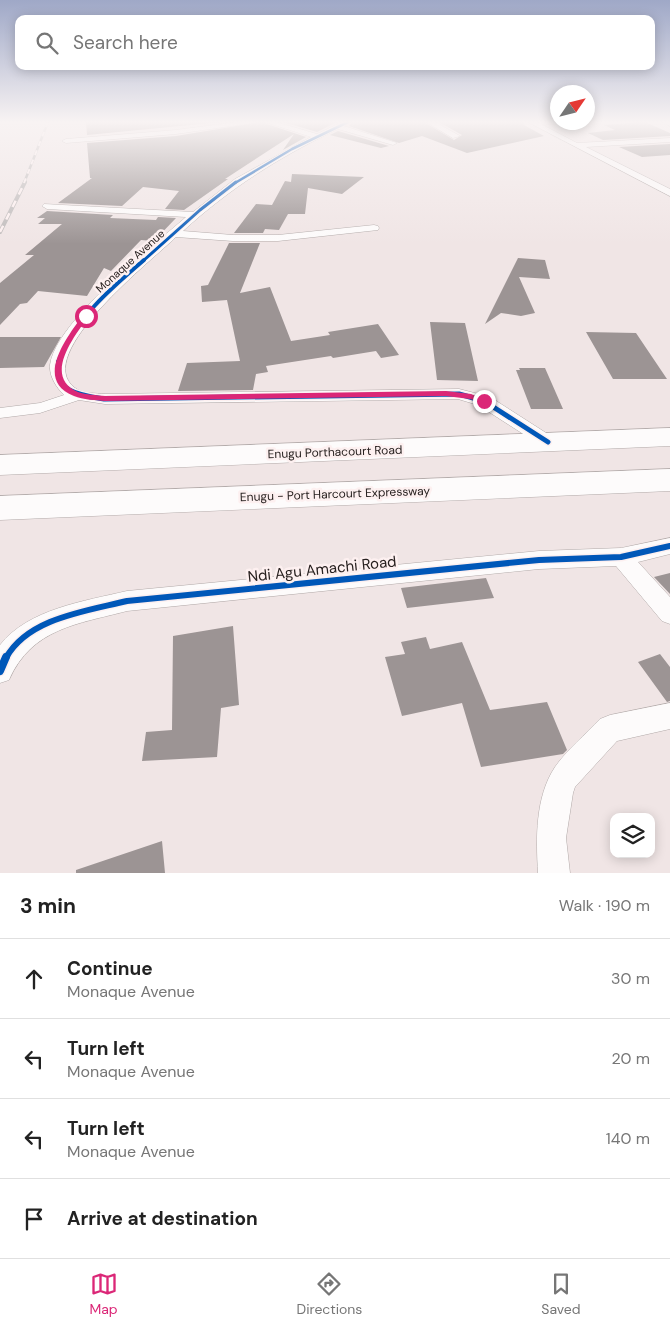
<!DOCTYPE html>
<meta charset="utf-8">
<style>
:root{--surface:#fff;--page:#f2f2f2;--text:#222;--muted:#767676;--line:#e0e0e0;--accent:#db2777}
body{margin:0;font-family:"DM Sans",sans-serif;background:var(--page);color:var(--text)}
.controls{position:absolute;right:15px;bottom:15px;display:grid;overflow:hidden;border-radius:10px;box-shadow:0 2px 12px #0003}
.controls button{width:45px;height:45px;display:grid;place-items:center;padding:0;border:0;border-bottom:1px solid var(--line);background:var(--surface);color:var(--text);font:25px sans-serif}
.compass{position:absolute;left:550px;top:85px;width:45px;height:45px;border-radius:50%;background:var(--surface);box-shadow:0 2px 12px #0003;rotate:55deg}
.stop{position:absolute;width:15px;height:15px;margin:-11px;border:4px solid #db2777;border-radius:50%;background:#fff}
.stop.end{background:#db2777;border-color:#fff;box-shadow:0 1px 5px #0008}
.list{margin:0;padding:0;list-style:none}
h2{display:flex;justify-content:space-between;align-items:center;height:65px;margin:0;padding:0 20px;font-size:21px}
h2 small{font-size:16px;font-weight:400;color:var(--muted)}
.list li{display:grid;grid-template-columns:32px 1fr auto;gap:15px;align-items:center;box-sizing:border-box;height:80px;padding:0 20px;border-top:1px solid var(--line)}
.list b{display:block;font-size:19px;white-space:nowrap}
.list p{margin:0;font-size:16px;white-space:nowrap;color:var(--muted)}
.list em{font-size:16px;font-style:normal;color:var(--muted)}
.icon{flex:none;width:28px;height:28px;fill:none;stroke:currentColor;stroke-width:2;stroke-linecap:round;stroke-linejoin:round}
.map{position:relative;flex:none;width:670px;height:873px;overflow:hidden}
.search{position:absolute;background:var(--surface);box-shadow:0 2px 12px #0003;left:15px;right:15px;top:15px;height:55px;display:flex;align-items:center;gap:12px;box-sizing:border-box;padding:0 18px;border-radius:10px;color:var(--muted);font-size:19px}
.sheet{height:385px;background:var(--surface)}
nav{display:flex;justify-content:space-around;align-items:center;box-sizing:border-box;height:70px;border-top:1px solid var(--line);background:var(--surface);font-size:14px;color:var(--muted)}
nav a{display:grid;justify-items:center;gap:2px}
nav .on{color:var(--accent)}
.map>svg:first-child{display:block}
.building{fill:#9c9494}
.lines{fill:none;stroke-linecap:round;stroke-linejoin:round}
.street-casing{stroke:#b1a9a8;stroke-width:1}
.highway-casing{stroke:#b1a9a8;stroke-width:1}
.street{fill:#fdfbfb;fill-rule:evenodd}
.highway{fill:#fdfbfb;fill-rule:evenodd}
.rail-far1-casing{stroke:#bfbbbb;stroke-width:2.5}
.rail-casing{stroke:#bfbbbb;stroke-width:4}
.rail-far1{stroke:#fdf0f0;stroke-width:2;stroke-dasharray:5;stroke-linecap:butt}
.rail{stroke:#fdf0f0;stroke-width:2.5;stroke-dasharray:7;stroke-linecap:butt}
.cycleway-far5-casing{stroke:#fdf0f0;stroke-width:4}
.cycleway-far4-casing{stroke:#fdf0f0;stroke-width:5}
.cycleway-far3-casing{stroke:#fdf0f0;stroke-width:6}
.cycleway-far2-casing{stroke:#fdf0f0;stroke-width:8}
.cycleway-far1-casing{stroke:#fdf0f0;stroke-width:9}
.cycleway-casing{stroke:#fdf0f0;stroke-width:11}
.cycleway-far5{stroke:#0057b8;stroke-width:2.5}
.cycleway-far4{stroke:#0057b8;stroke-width:3}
.cycleway-far3{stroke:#0057b8;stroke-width:4}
.cycleway-far2{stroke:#0057b8;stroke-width:5}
.cycleway-far1{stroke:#0057b8;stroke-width:6}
.cycleway{stroke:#0057b8;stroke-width:8}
.route{fill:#db2777}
.labels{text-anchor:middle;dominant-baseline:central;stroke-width:5;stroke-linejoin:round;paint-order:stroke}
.far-street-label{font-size:11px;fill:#27201f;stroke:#fdf0f0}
.street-label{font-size:12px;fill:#27201f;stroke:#fdf0f0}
.near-street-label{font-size:15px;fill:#27201f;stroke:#fdf0f0}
</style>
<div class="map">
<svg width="670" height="873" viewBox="0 0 670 873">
<rect width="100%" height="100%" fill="#f0e5e5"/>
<path class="building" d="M86,122H221L87,135Z
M261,122L306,137L283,150L294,134L225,179H228L184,210L165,209L179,191L143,187L122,206L58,203L92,178H90L87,143L176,136Z
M283,122H337L317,132Z
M353,122H424L454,140L462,135L439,122H524V125L544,136L467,153L422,136L399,143L349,126Z
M645,122L670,133V136L603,140L588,133L615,130L604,125Z
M338,131L389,146L381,148L330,135Z
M670,144V155L642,157L619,147Z
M292,174L364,177L342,194L308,188L305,214H288L279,230L265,229L263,233H234L256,204L272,205L285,181L291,182Z
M47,211L113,215L110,218L156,220L158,217L176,218L154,241L141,240L111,271L104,268L87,296L38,291L27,303L20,304L0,325V283L34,255H25L62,224H38L45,218H37Z
M229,243H260L240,293L270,287L291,341L330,335L328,332L378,324L399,355L381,358L376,351L333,358L331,356L266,366L268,372L256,374L253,390L178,391L187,363L240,361L227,300L202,302L201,286L208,285Z
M518,258L545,260L550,279L519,277L535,313L521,316L501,313L485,324Z
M430,322L465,323L478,381L437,380Z
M586,332L636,333L667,379H613Z
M0,337H61L44,367L0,368Z
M519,368H545L563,409H531L516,370H520Z
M670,573V594L654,577Z
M486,578L494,598L407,608L401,588Z
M233,626L239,705L221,708L217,757L142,761L146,732L172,730L173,636Z
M426,637L430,649L462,642L490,710L547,702L567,750L563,754L481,767L462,703L402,716L385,657L405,654L401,642Z
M660,654L670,667V701L667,702L638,662Z
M162,841L165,873H76V870Z"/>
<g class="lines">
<defs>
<path id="street" d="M237,122H259L176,134L66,143L62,141L66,139L176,130Z
M265,122H276L317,134L342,122H351L344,126L397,143L393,145L338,129C281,156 230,188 183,231L233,235H278L374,225L378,226L379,228L378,230L278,241H233L176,237C155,258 30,355 75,388C83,394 95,393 105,394L459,389L490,397L554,438L557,442L554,446L548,448L542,446L478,405L458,399L105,404L79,400L40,413L0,418V408L40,403L64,395C56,387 49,376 50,365C56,321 152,247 186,217L47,209L42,206L44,204L193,212L235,179L311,137Z
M426,122H435L460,136L453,138Z
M528,122H537L577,143L670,138V142L586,147L670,189V196Z
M663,122H670V126Z
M670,538V554L638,562L670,597V624L662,621L616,566L539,569L127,611C78,624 32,628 9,680L0,683V645C28,609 85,601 127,591L539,551L621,548Z
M670,703V729L617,741L575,787L573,793L566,838L570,873H538C536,839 535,797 555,767C566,751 586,734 600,719L610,715Z"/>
<path id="highway" d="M670,428V446L0,475V455Z
M670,469V491L0,520V496Z"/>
</defs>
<use href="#street" class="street-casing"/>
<use href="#highway" class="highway-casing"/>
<use href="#street" class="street"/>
<use href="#highway" class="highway"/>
<defs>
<path id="rail-far1" d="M24,183L48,122"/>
<path id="rail" d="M0,232L25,182"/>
</defs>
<use href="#rail-far1" class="rail-far1-casing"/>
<use href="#rail" class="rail-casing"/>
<use href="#rail-far1" class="rail-far1"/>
<use href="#rail" class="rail"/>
<defs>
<path id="cycleway-far5" d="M235,183L292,149L348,122"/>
<path id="cycleway-far4" d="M143,261L200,210L236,182"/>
<path id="cycleway-far3" d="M58,362C75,319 110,289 144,260"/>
<path id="cycleway-far2" d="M59,361C51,393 83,396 105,399L459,394L484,401L548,442"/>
<path id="cycleway-far1" d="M6,658C28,618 87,611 127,601L539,560L621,557L670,546"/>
<path id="cycleway" d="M0,671L6,657"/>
</defs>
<use href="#cycleway-far5" class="cycleway-far5-casing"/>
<use href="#cycleway-far4" class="cycleway-far4-casing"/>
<use href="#cycleway-far3" class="cycleway-far3-casing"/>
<use href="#cycleway-far2" class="cycleway-far2-casing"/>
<use href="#cycleway-far1" class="cycleway-far1-casing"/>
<use href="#cycleway" class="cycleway-casing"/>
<use href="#cycleway-far5" class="cycleway-far5"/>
<use href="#cycleway-far4" class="cycleway-far4"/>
<use href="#cycleway-far3" class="cycleway-far3"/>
<use href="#cycleway-far2" class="cycleway-far2"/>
<use href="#cycleway-far1" class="cycleway-far1"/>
<use href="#cycleway" class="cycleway"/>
</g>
<linearGradient id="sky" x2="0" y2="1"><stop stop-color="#9fa8c7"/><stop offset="0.5" stop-color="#f8f3f3"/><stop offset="1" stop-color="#f8f3f3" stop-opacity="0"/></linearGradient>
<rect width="670" height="244" fill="url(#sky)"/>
<path class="route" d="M83,315L89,316C75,335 42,377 78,392C86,395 97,395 105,396L446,391L471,394L487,401L484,403L470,399L446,396L105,401C96,400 83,400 74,396C33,380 68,336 83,315Z"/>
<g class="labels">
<g class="far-street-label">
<text transform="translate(130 261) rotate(-42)">Monaque Avenue</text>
</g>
<g class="street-label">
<text transform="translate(335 452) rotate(-2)">Enugu Porthacourt Road</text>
<text transform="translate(335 494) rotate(-2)">Enugu - Port Harcourt Expressway</text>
</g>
<g class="near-street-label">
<text transform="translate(322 569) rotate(-6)">Ndi Agu Amachi Road</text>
</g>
</g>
</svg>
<div class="controls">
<button><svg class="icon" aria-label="layers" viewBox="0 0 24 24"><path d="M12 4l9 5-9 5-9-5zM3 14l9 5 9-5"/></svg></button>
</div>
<svg class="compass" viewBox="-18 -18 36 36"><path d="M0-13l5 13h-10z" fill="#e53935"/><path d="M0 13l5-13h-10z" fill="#767676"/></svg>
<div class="stop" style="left:86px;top:316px"></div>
<div class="stop end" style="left:484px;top:401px"></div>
<div class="search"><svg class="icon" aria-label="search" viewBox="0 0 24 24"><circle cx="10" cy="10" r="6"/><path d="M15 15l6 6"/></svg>Search here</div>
</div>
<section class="sheet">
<h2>3 min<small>Walk · 190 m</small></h2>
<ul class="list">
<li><svg class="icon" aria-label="ahead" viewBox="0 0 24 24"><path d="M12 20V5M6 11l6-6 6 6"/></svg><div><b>Continue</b><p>Monaque Avenue</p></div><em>30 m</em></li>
<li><svg class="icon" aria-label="left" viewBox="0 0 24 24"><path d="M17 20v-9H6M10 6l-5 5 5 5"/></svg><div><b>Turn left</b><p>Monaque Avenue</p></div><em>20 m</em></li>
<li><svg class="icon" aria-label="left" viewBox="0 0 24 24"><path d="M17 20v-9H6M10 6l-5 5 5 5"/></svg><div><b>Turn left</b><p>Monaque Avenue</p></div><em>140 m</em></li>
<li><svg class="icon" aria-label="arrive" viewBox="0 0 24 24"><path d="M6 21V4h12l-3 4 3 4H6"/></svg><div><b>Arrive at destination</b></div></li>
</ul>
</section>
<nav>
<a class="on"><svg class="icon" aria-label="map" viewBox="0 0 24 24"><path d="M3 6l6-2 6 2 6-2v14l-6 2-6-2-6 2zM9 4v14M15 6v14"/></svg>Map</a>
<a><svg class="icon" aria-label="directions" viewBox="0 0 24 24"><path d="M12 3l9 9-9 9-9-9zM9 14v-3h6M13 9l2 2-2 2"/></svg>Directions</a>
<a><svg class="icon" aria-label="saved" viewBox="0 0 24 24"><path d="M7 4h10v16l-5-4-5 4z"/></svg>Saved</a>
</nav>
